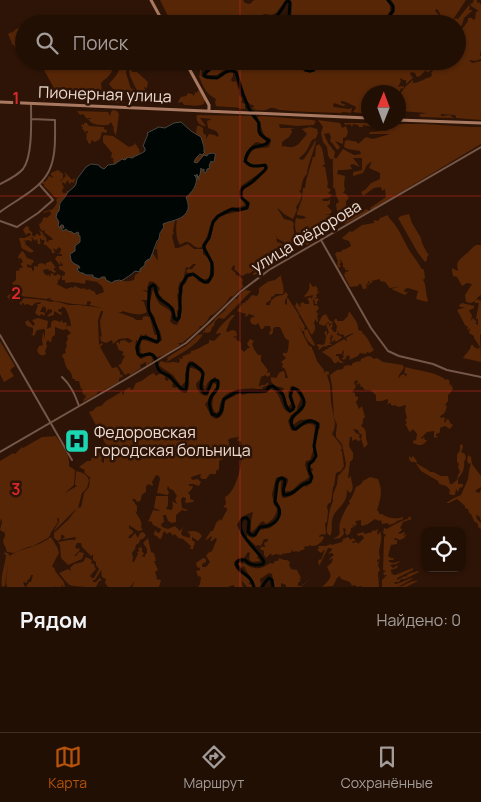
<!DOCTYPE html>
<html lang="ru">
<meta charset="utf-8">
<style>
:root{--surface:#220f04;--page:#2a180e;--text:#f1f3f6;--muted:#a29c9a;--line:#3f2f26;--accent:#b45309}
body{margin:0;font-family:Manrope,sans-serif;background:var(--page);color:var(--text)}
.controls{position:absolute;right:15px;bottom:15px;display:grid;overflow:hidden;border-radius:10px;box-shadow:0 1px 4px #0004}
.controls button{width:45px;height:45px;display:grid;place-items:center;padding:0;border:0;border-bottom:1px solid var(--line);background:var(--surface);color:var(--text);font:25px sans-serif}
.compass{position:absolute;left:361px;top:85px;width:45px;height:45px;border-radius:50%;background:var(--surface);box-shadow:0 1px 4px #0004;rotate:1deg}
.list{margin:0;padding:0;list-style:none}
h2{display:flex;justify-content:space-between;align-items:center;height:65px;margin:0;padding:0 20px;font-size:21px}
h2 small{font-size:16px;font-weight:400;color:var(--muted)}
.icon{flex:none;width:28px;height:28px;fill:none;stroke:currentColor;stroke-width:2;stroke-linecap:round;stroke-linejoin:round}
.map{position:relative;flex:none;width:481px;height:587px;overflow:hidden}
.search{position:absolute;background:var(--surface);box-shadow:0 1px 4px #0004;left:15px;right:15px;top:15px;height:55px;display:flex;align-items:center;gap:12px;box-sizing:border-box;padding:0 18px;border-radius:28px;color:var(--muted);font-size:19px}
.sheet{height:145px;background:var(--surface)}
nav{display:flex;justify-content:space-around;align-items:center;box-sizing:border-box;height:70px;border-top:1px solid var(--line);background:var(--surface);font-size:14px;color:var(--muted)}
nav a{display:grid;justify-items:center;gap:2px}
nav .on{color:var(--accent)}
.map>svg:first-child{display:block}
.green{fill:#562607}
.water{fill:#000604;stroke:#474642}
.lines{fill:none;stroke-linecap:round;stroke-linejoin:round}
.river{stroke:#000604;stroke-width:3}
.street{stroke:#755748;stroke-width:2}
.secondary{stroke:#a87960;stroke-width:3}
.grid{fill:none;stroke:#d62828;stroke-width:1;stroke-opacity:0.55}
.labels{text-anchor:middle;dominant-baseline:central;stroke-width:5;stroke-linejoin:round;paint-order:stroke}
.street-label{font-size:16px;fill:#ecdad1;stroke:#2d1406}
.poi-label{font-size:16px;fill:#ecdad1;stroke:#2d1406;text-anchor:start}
.grid-label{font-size:16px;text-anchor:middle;font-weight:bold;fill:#d62828;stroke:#2d1406;stroke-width:5;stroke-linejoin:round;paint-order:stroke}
</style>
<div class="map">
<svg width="481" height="587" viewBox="0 0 481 587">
<rect width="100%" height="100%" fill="#2d1406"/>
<path class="green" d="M160,0H243L245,3L250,4L254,0H286L276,13L272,15L264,14L259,18H257L255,24H172Z
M291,0H386L390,5V11L382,24H294C289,14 293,9 291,0Z
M391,0H466L450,24H440C442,19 441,15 438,10L436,9L435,11C440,15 441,19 437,24H386C390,13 400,14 391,0Z
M474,0H477V3L479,2L481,5V50L480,56H481V59L475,61L469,60L472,63L481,61V120L456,118V116L454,115L441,114V116L451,115V117H454L453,118L422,117L419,116L420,114L427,113L399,111L398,92H391L385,91L382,92H368V114L353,112L356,108L355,106C350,105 347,101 341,101V103L346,105L343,106L334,103L333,105L334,107L349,109L352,108L351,113L343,112L340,113C320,112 300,112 280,110C278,110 276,108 273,108C270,107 269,109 266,110C261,111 255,110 251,108L254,107V106C253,105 251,105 250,104C243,99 241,76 234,68H231L228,67L217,75H208L207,74L210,70L214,69L219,61H299L301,62L303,70L310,73C315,70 317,67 318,61H337L338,63L342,61H403V66H405L407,68L408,66L411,68V66H415L417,67L419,65L424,66L426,64V70L420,76L417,77L415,73L411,72L410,74L413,78L406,84V80H403L401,78L400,80L401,81L398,87L402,86L404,87L403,89L401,88L399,93L400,94L406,86L413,80V83C419,83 425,78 431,77L432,74L431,73L434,69L428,72H426L428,64L433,63L437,64L439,61H457V47L459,44H457V36L460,32H457V24L453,20L456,18L458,19L469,5L470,7L469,10H472V11L464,18L462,25L461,26V28H463L468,21V18H472L473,20L475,19L476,12L479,11L471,6L470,3L472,4Z
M25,23L23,25L24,46L22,45L19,49H16L14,45L11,44L12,43L8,34L11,32L12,33L16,29L19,28L20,26Z
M45,61H111C115,74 109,75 101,83L102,92L105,97L109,98L116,97L125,103H113L112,101L64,99V97L62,98L59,97V95H57V97L46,99L43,101C47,94 52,95 55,90L44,70L45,67L43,65Z
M118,61H125L124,66V70L127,68L126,73L131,89L132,88L137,98L135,103L130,102C126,97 125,92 118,92L115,89H113L109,84C115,76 122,72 118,61Z
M131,61H139L140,66L138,67L133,66L131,68L132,72H137L148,82L147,88L144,87L148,98L145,101H142L130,76L129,70Z
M200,68H202L201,75C216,87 221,71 233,73V76L231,80L233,82L236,81L239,91V95L242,98V101L241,102L245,104V109H242C236,106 224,108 216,106L215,102L216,99C206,94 203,87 199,76L200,73Z
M198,90L200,91L205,100L204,104C198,107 190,105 184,105L182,102L178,103L179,100L181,97L186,96L188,93L192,94L194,96L195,92L197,93Z
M113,110L117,111L119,114L116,136L113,129L114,128L111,122L108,125C101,125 92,126 88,119H91L90,118H88L87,119L83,114L80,115L77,111L108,112L110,116L111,112Z
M197,115L251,116L257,122L258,134L266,141L265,144L256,142C250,147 244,153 244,161C251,171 253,166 264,167V170L241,186C237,197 244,198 245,205C240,208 235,207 230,208C222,211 214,216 211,224C209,227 209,232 207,236C206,240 203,242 202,247C194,250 193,242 186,242C184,242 182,244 180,245C175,238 176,227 177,219L181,218L188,209L186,197L194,189L196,179L194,176L197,175L196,173L198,175L201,168L204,169L206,173L207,169L209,168L211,161L210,154L204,157L197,163L194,162C196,155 199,158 203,153C208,147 200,137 196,133L197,126H200L203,128V133L206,135V139L209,134L215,135L217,137L219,135L216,131L208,128L207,121L212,119L200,118L206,126C200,126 195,121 197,115Z
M261,116L313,120L316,121L314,125L297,126L279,124L280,128H295L291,129L292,132L289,137L282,142V147L284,146C297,150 299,143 307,134L302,129L310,127L317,129L318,133L316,138L312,140C308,147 307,153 299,158L301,160L304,159L313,145L314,142L316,140C314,152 308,163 307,174C302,178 302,185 301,190L299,191L302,194L300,201L296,207L297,210L293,219L284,214L280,210L277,208L284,219L292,221L294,224L293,227C295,234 296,243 290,249L284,242L276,238L277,236H276L277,242C283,243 287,248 290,253L286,252L287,256L266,269L267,266L263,267L266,269L258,274L253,275V273H255L254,270L249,274L248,273L242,276L234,269L235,267L234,265L231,269L236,273L235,274L242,278L243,280L242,283L243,285V287L232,297L231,296L224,305L214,314L210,316L207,321L202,326H200L199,329L182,343H178L180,345C173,349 166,356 157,357L150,352L143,354L140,352L141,349L140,347L141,342L142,340C148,340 151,343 157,344L162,340L160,331L156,326L155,318L149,309V306L153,289C155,295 157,302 161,305C170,311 173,309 170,321L173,324L177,325C181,318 184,307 180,300L183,291L182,286L186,283L188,277L191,275L196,276L198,281L206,284C215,281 216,269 212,261C211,257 208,254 206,250C205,245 209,241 211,236C213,231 212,225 216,221C225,211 238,214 248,208L250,202L243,198L242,193L245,187L255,182L268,169L267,165L266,164L253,165L248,163L247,160C253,145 256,150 269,147L271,140L270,138L266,137C261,131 261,123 257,117Z
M318,120L340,123L342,128L346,126L348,132L346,137L343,138V144L335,141L340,147L338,150C335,148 334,144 330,141L331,137L329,133L324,134L328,143L335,152L334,157L336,159L343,149L354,155L361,154L360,151L348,149L344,147L345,141L348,140L357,142L358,144L366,137L373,139L390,134H369L370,132C376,132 381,130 386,131L392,127L367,126L363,125V127H359L358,125L353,124L352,127L350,124L345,125L344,123H396L399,124H424L471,127H481V144L371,210L370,208L386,197L385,189L382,191L381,187L374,188L363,196L361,192L366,189L371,183L380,179V173L369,168L372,161L367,165L363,173L353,176V172L362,170V158H353L360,167L353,164L350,165L352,169L344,170H338L337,174L345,176L344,184L345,190L343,193L346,194L349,198L346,201V206H351L354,208L349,212L353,216L367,209L369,211L345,224L340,221L337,214L339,212L337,211L336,204L339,202L336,195L335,189L333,187C334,177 332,168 333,159H330L328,155L327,147L323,142L321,133L323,127Z
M84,123H87L89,126L104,127V129L106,130H107V131L106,133L102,132L100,139L95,142L91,140L88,134L91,140V143L89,144L86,138L87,136L86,134L87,132L88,134V131L84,132V129L83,130L82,129L83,127L81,126L82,124L84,125Z
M104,135L113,136L129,147L134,145L135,143L139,149L140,153C135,157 128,161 122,159L114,165L113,159L114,158H112L111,157L112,153L103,142V137Z
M319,144C324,149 323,157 325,164L322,166L325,167L328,184L327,187L331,190L328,193L332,195L329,198L322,199L323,201H328L330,199V204L327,206L332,211L330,214L324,215H330L331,217L324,230L323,231V235L320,237H318L317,234L314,237L313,242L307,245L304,243L307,241L306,239L300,240C295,232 294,226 296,218L302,219L306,218L304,216L297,215V213L302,199L303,188H305L306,181L313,157H315L316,146Z
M58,170L63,174V179L60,180L61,181L66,176L64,172C66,173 70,178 72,180L75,178L74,183L72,182L69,184L68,180L65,184L63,182L62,184L64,187L62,191L63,193H66L67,191H69L59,204V222L61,225H63L64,230L66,229L68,231H72L73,233H79L80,242L76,246L75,251L70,254C73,264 71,260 79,266C81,273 84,275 92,276L93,275L99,279L102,277H105L111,283C119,279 126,283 134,280L135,275L140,272V269L145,265V262L147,260L149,259L153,253L158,261L157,249H155C156,246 158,242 159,239C161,234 162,229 163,224L165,222L175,221L173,231L174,233L172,236L175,248H178L188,244L194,249H203V254L209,258L211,267L209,278C199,283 198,271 187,273L186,271L188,269H192L196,264H193L189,268L186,267L183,281L180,282L178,288L179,293L177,294L179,310H177V316L176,317L174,308L161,298L162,296L160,297L158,293L160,288C156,285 155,280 149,282L147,288L148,291L145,290L142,291H145L148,293V299L147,300H141L144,302L147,312C140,317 130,313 122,311V312H118L134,318L136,320H142L143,317L146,316L150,317L154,333L155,335H157V339L155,340L149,338L146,334L143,336L141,334L138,341L136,340L135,349L139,358L141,359L147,356H151L153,360L150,364L149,363L148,365H146V363H147L146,362L140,365L141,368L130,375L129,373L125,375L118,365L121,364L123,359L125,357L122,354L124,352L119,350L116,343L118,342L120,344V341L125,340L129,343L133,341L128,338L119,339L113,344L112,340L106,343L101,341L100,336L102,337L101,332L100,321L103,312V311H101L98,320L99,344V345L102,343L103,344L100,347L112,368L117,367L120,372V375L122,374L123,377L119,378V382L102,391H98L97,394L83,402L84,399L86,397L85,395L88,393L84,395L82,392L83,389H81L79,381H75V379H73L72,377V375L69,370H68C64,364 65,359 62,356L63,354L66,353L65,350L67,346L66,343L68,339L67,336L71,333L67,329L63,330L55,327V335L52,337L51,343L48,340L46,343L47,346L45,351L46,354C42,357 38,355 37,350L39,346L43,345L42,340L43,332L45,339V330L44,329L37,330L34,336L31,334L33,333V328L27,326L25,322L28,320L33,326L35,324L32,320L38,318L48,321L47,329L51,327V324L52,321L55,320L60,322L62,320L63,323L66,322L67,324L66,327L69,325L71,327C71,322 68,311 64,307H62L61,309H58L59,312H61L62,314L61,315L54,311V315L47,317L49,314L52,312V310L48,309L46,313V308L43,306L40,312H44L45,315L44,316L42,314L39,316L35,313L38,305L36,304H40L41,302L35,303L32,306L27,304L24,305V303H22V305L19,304L23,299L24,298L44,300L52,302L54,301L69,305H79L102,308L89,305L91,303L90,301L87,302V305L73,304L51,300L50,298L46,299L20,296L16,297L13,302L10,301L7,296L13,293L15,288L12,283L16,280V271L21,270L18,269L23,267L21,265V263L23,262L21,258L19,259L18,257L21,252L23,251L27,258L33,260L34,262L31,264L32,266L27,264V267L32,268V271L34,270V266H36L38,267V264L42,263L46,265V263L51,261L56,268H54V270L56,271L55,273L52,272L51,270L49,271L48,268V269L43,270L44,273L47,276L48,274L50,277L51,273L53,274L55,276L58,274L61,276L60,279L58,280V282L57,284L66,289L72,287L73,288L75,286L81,289L82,288L84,289V287L86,290L89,289L95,292L96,295L104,292L102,286L98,283L97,282L86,280L85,283L86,284C79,283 73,281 66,283L65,282V280H62V276L65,275V272L59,269V266H62L63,265L60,261L61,265L59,264L55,259L57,256H62V254H57L60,253L61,249L59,247L56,250L53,248L55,253H52L51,249H50L46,245H44V242L45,241L44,240H42L40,238V242L42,244L40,243V244H38L37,239L35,241L32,237L31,238L33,240H32L31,242L29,240L23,241L26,242L25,244L30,248L31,249H32L34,252H31V253C17,246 24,250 19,239L20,238H25L31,235L30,233H28L26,235L23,230L26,226L29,227V230L33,233H32V235L35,237L36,234H38L39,236L41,235L39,230L43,233L44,236L46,237L47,242H48L49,240H52L53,239L44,232L45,230L42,231L40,228L39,224L42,222L43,218L45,217L47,218L51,214L52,216L50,211L44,213L43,212L53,209L57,203L56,200L59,197L56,198L44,186V184H43L41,183L43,181L45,182L48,178L49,176L54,178L51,175V173Z
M409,214L412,223L421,238L422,243L427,253L429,254L427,257V260L425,262L418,253L398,218L401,216Z
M388,215L389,218C399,227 403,240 409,250C413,256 418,262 421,268L424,270L425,278L423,280C427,285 425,294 428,300L427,302L416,299L418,291L408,288L405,289L404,292H408L405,295L391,289L399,287L389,288V287L385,282L380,281V279L371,281L372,282L373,281V282L369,284L368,286L367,285L370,282L368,281V283L366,285L367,287L366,290V287L365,289H363L361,284H359L358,286L350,287L344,275L346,271L348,272V270H345V268L343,267V264L341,260L340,259L341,263L339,264L341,266L339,268L337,265L338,261L335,254L337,252H341L342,250L346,249L351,246L349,241L343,239L342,238L350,231L352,232L362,225L374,223L375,222H373L375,220L378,221L380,218Z
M476,245H481V295L477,298L476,301L478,299L481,301V335L480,334L481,362L463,358C465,354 471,350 471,345H473L474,347L478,349L480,347L474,338V336L469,333L470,328L468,330L467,329L468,327L465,325L457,310L465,307H460L459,305L462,303L474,306V308L470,310L469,311L472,315L471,321L473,318L477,322L475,323L478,325V319H476V318L479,303H475V301L471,303L466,302L465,295L472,284L467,283L462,286L457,277L453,276L452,271V268L458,271C456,261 458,261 466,254C470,251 471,248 476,245Z
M281,275C281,282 285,285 283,294H275L274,296L271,297V300L266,303V305H270C270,299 277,295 283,295L286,292L288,295L285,301V304L287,305V298H288L299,315V317L300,318L305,327L304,329L305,330L307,329L315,345L314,346C309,343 304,337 304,331H302L296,320L309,346L312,347V349L313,350L317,361L324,370V373L326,371L329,372V374L327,375L330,385L331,402L335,423L334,430L332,434L341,445L342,449L340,450L342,451L344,466L341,471L336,473C335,477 335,482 334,486L333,487L331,502L328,504L327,507L328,511L327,522L325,523L326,533L325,535L322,534L319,536V537L323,536L324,538C321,543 316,548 309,545L308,547L306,546L304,547L305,549L298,552L296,551L294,552L291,549L292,551L290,553H287L284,554V553L281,555L276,554L271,556L272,554H270L266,558L264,555V551L260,549L261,547H265L264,543L268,541V539H264L261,546L259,545L256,546L247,538V535L250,537L253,538L256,536L257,532L259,530L270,528L277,522L281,510L280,507L276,499L279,482L281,481C281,486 280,495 283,498C293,497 297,491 304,485L306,487L311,483L313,476L311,472L313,470L312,468H310V465C320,458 315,452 315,442C316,438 317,434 318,430L320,428L319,423L316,421L311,419L300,420L293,425C293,415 296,417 302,411C309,402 302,391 293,386L290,387V390L288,391L291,404L288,407L282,391L284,389C280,385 275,389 271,381V377L276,378C279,375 277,372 284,371L285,374V378H288L285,369L282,367L283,364L281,362L286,358L283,355V353H287L288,350L289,341L285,338L280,327H275L273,329V332L272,334L270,335L269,333L271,330L270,326H265L263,329H261L258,323L256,325L252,324L250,321L251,318L255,316L249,314L247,316L245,317L246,314L237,311C239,308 241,306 243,303H245L246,300L247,301L252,295L257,296L259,293V288L269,281L270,282V281L275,280Z
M309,283H310L313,287L316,286L318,289L317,292L320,291L316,295L317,297L315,298V299L317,298L319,300L318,301H317V304H315L314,299L313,300L314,306L317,305L319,308L316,312L319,314L317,315L318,321L317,322L315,319L314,324L312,323L315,325V330L312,335L311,334L295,306L297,302L300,307L301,306L300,304L303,302L305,304H309V301L307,299L310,297L312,299L313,295L305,297L304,296C307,293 311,289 309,283Z
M245,290L251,291L224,319L219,318C216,320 214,322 214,326L212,327L211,331L208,333L204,332C198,346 179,354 167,362H166L168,360L167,358L168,357L187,345L198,335L203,334V331H205V329L214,321L215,319L224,311H225L226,308L235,299H237L240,294Z
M349,311C353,317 359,323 358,330L362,331V333C368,336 370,345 374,350L370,353L367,352L366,354L360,353L358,356L349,360L350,357L348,355L346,357L345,361V359L343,360L342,358L344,357L343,355L344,352L343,350L342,354H336V356H338L340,360L344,363H340L337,361V363H334L331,358L322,352L344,339L347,342L346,338L353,334V333L344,337V335L339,334L338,331L337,335L341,336L342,338L334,343L336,341L334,340L333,342L331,341L333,336L331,335L330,340L331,342L329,343L332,344L331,345H328L326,347L325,346L322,347L319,350L318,348L320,347H318L317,344L323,345L325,343L326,336L324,332L327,331V335L328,334V333H329L326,324L330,323L328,322L324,326L319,324V322L322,316L326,314L329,320L334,323L329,324V326L330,327V325L332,324L333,326L331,328L334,332H336L337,326L334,321L335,319H337V321H343L348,316Z
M232,315H235L230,321L226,331L228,332L232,330L236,331L237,336L233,337L234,338L237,337L236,340L239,341L241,343V349L244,352L248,348H250L247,344L250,339L254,341L252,344L254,349L258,355H261V361L268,370L267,373L270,372V375L268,377L265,375L261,377L259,385L260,387L261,385H265L268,382V385L263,387L262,389C244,388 220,387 219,411L216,413C211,408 212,402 214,396C220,390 221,383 215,377L208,382L205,389L203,388L205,386L203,385C206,370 204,369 192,361L188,362L185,375L186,381L181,386L173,375L158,365L161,361C170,365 171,360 179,363L180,360L178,358L182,359L183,356L191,353V351C198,350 203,345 209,343V340L214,341L221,334L220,333L217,334L216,333C220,325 226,321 232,315Z
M0,341L15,366L10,370L14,376L4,382L0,374Z
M368,356L372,357L373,359L377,358L383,362L403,365L404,368L399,375L398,379L401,375L404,374L406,377L407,374L404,373L405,370V367C418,371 435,371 446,380L447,379L449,380L450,386L451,384L453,389L450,393L448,395V401L445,405L447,406C445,412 446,413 440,416L441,418L444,417L445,419L444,421L445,423L447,419L449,420L450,423L453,425L450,429L445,426L440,428V432L439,433L436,434V436L438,437L436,438L434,437V431L427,432L421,438L422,439L424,437L425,440H427L426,442L422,445H418L413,443V441L416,440L417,434L413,429L410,432C407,430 408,426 405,425L407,422L405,420L407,418L405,410L406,405L399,407L394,405L392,406L390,403L385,405L388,403V400L387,399L382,401H376V395L370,390H365L363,388V387L359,386L361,385L359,383L357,385L356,384L358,382L357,380L354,382L356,387L352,392L355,393V396L358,397V399L356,402L359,409L362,406L365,417L363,419V423L361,426C369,430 364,437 368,444L364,448L361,438L362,435L359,433L358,430L353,429L356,433L360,435L359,437L361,440L358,441L356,439L352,441V437H350L349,446L353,453V459L350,462L348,478H349L351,476C351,482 354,485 352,491L350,493L347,490C347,507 335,507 332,520C331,526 333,531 330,536L327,533V528L330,509L333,501V495L337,484L338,476L345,468L346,464L342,444L336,437V432L337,425L334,417L332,386L330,375L337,370L343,369L344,366L349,365L351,366L353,363L359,361L360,362L361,359Z
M190,368C195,368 199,370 202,375L199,381L197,382L196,385C197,390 201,396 207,396L213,383L216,384V388C210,392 210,400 205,404L211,416L216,419C224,416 225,409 224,402L228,399L240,393L243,395C252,391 263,397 271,389C284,395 278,408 290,413L295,410L292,394L293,391H296C305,402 297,401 297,411L291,415L288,421L291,430L295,431C301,427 306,422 314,425L315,428L313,442V451L310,460L306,461L305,465L309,477C305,481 302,481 299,484C293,489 293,492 285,491C285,487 288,484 288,479C284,475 281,476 276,478L272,494L274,505L277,508C277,515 272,521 266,524L263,521C258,524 256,530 251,532V521L253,512C245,514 240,518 237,525C242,538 250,546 258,555L257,558L259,559L260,561L252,562L249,559L250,553L248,552L244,558C240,557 237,559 234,562C235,573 245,574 250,581L249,584L252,585V587H247L242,581V583L243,587H235L233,585L228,587H198L200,584L201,577L198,576L196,571L200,570V568L197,567L196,563L203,558L206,559V562L202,564V567H206L210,562L206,556L208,553L212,551L217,539L215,538L212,541H210L212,537L211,536L208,539L205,540L211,531H213L216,523L220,519L221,521L227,510V508L223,507L226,504L225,497C238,491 245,454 241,441H237L239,437L231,438L228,440L230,446L226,449V453L222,455L223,459L219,461V469L216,471V474H210L206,479H202L200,477L201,474L191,477L192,480L198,479L201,482L199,486L193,484H189V486H193L192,489L188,493L190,495V499L193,500L194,502L185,503L186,498L183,497L181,499L182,508L188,510L186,511L182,510L176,515V522L172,523L168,521L166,515H163L164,522L161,524L162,527L168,529L175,526L180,531L183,527L181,534L183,536L190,538V534L187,532C193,530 199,531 202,536L198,541L192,537V540L195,542L193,549H190L191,546L183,539L178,538L177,536L174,534L173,536L170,532L167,534L164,531L161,539L158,538L157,536L154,535L155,530L158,533L160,532L161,529L153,525L151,521L148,522L153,510L160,511L159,510L154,508L156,496H168V505L166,509L172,510L173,505L172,501L177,504L175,499L177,496L173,490L170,489L168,486L167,489L169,492L168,495L157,493L160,479L159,476L156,475L152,482L153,485L152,486L149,484L146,486V492C142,494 141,495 141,500L140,501L137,502L135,499H132L137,506V512L135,511C138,517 143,521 141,527L143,530L138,531L129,525V528L133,531V533L130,535L128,538H131L135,533L138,538L140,533L143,532L146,535L144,538L140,540L139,543L136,545L135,549L132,553L133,558L132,562H134L138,554L137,552L140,551L138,549L140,547L142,548V552L144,553L143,555L141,556L145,557V555L147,553V549L143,543L148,538L151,552L154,553L156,561H154L158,570L155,572L157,578L156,579L161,580L159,587H132L135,581L130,587H108L105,583L106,579L102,577L101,570L95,580H93V582H96L100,578L101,579V581H99L96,587C88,587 77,587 70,585C67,584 61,575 59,573L68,569L71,571L70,568L74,564L83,562L86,557L92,560L91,563L94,564L95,568L96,569L90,576L92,578H94L99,569L96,565V562L93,560V554L91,556L82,547L81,543H77L75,547L77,549L79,548L80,550L74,556H76L79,552L84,553L82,559L68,565L61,558L60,545L58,542L69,540H75L76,537L64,539H62L65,537L63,535H61V539L58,541L54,538V533L69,519L77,508L53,532L59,522V518L57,519L58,522L50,534H51L48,538L33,546L28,547L14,553L7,552L5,546L4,545L3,541L5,536V533L0,530L2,522L1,518L0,523V461L13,453L15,454L22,447L23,448L42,437L56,436C61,445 71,455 69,466L75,470L74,485L65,493L77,486L75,485L76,471C82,472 87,474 89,480L87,488L82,493L78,508L81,507L84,493L89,487L90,478L91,477H89L84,472L85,470L79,467L87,461H91V459L99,452L102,458L101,461L104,463V458L101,449L106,445L89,412L94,410C95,407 98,406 101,406L106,401L123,391L122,394L123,395L125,390L130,387L131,390L133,389L136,383C143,382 147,375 154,373L156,376C160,373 162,374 165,376V380L168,381L169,378L173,383L172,386L174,388L177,387L181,392L186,393C192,385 187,377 190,368Z
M462,444L463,447L461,452L465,454L466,458L464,462C465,468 462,475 458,478V484H463V486L461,488L460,487L458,492L456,489L455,495H452L449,494L450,490C445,484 445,486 439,484L438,481L421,471L415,462H411L409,459V456L411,458L413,456L417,461L416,463L428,470L430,472H433L441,476H448L450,484H452L457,480L458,475L460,472L458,467L459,464L457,462V455L460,450V445Z
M468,455L471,457L472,464L481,476V487L475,491L477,492L478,493L480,492L481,489V521L479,516L476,515L477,519L481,523V529L478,527V524L474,521L471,514L469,513L468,509L465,508V506L457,499L449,503H446L454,498L461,495L468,479L469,471L471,463L469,464L467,461Z
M370,477L378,479C383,491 381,498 377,510L379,512V514H382C387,518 397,520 403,517V519L397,521L395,523L389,525L388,523L382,524L381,520L379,521L375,519L368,524L362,526L361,525V520L356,521L355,522L357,524L355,526L352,525L354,527L351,528C351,532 350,534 346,536L347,534H345L346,529L343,528L344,534L340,538L333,539L338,536L340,533C337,524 344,513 348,505L350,504L349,501L352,497L356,487L361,484L363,481Z
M409,516L412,519L403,522L400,528L402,529L401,531L398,533L400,534L404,532L405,533L403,536L407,534L404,538L400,540L395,538L394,540H397V544L391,545L388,556L391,558H394L393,560H389V562L393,563L401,561L396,564L390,565L393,568L398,565L397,568L391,570V572L393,573L391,574L395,575L413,568V570L397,578V580L405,576L406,577L408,574L418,571L419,572L405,579H401L399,582H394L395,584C402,583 408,578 414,578L398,587C405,586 412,579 418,581L406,587H382V580L387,575H384L383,573L386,571L383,570L384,537L386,535L383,533L384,528L387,529C391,526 405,519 408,519Z
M378,529L377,534H379L380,531C383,538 380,545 379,551C379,554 380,557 380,559L377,560V562L379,561L378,566L380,570L378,573L379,587H362L361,586L357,587L355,585L352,586L350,582L341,579L340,576L337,578L333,586L322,587C325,584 332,579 330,573C329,571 328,569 327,567L332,562L333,558L329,560L330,558L334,555L332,553L328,554L332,550L331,548H328L319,566L318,561L320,559L321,560L325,549L321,553L317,550L319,548L318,546H326L331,544L332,545L342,542L343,539L348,537L351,540L352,538L356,540L352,542V543L357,542L358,544L364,538L362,535L358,536L357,534L363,532L365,534L372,532V530L374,531Z
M51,537L57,547L59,553L52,566L55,569V571L64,582L65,587H63V585L61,587H56V586L55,587H26L29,582H31L33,575H31L30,578L27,581V583L23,582L25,587H6L7,586L6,583L8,564L5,586L2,587C0,576 5,566 6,555L4,554L5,552L9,554V556C22,548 39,547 51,537Z
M279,558L284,560H287L290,562L289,565L291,569L297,570L301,578L299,579L301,580L298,583V586H301L311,578L301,587H286V585L281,583V587H274L272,574L269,573L260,579L261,584L260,587H255C253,578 247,574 244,566L241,568L238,563L240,562L242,564L244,563C253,570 261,570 270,563L273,564L275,561H278Z"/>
<path class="water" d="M181,122L191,131L201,137L204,147V152H205L202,155L200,154L196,158L194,162L197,163L204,155L207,156L208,154L213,153L216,155L215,156L214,162H212L211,161L209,166L210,168L207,169L206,173L204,172V169L202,170L201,168L200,175L198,177L200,179H198L197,174L196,176L194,175L196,177C198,184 192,193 186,197C187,200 189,205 188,209C185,220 172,220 163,224L164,227L160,233L159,239L157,241L151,257L150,259L147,260L145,262V265L140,269V272L135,271C131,275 126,278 121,281L120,280L114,281L112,283L106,280L105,277H102L99,279L93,277V275H86L83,273H81L78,271L77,268H80L79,266L73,263L71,260L70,254L75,251V246L80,242V236L78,235L79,234L78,232L74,234L72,232L68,231L66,229L63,231L61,228H64L63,225H61L60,228L58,225L59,222L56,217L57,213L59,211L60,203L65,197L68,192L74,187L76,184L77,179L86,167L91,164L99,165L100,167L104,169L108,165L115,164L122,159L125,160L128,157L132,158C137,155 141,154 145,151V148L143,146L148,134L147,133L159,127L165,128L174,123Z"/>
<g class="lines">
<path class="river" d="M257,24C262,16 265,22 273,19C279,16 283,7 286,2L288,1L290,3L289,16L292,24
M383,24L393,11V6L388,0
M217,61L213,67L205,73L204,76L206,77L217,78C223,75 228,67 236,72L243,94L249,109L259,123V131L261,135L269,141C262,151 250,139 245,161C251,168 257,166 265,165L266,167L265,170L251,183L243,188L241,191V197L248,204L247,208L239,210L232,209L218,216L213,222L209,238L204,245V248L212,263V275L208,282H204L193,274L187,276C185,280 182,283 181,287C179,298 181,308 179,318L177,320L174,318C174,299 157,307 155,286L153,285L150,287C149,290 148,308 149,311C152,318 160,333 159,340L157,342C151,340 147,336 141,338L137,347L138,354L141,356C144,355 147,354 149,354C158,354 155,365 159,370C161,373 166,374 169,376C175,381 177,387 184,390H186L188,367L190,364H193L201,370L203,373C203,381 198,387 204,393H207L212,381L215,380L218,381C219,391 215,390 211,397C208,402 210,408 212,414L218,416C223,411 222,406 224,399L236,392L266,391L269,387L273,386C276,389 281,391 283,395C286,402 284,406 290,411L292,410L294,407L290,396L293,388C297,389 300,391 302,396C310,409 293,411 291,421C291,425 292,426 294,429H296C303,423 310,417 318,424L314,446L316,456L313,461L309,464V470L312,477L310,482C298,484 296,495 284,495C282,489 285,486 285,480L282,478L279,479L277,483L275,502C286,515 275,527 260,527L255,535H251L248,532L249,521L247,518H243C232,532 258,549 264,562L263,564C257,566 249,565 245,560H241L238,561L236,564C241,576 250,572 254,587
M301,61L305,70L310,71L314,70L316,61
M262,587L266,581L269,578L272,580L273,587"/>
<path class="street" d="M0,184C8,180 17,176 23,169C33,156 31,120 31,103
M0,212C17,199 44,188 51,166C56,152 55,135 55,120L31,119
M0,221L17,227L38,213L53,200L39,184
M321,240L371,328L388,351L399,356L433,364L447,370L481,377
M0,335L72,460
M62,377C71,385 75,395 79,406
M0,452L126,379L186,343L207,324L240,292L269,270L481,147"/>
<path class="secondary" d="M151,0L164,24
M185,61L209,105V111
M0,102L368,118
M398,120L481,123"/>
</g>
<path class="grid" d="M240,0V24M240,61V587M0,196H481M0,391H481"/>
<defs>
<symbol id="hospital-square" viewBox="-11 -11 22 22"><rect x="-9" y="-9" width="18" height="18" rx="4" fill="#1cd5b1" stroke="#2d1406"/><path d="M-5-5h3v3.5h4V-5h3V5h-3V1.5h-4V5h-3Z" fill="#111"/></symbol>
</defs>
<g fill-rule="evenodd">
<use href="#hospital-square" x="63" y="427" width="28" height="28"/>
</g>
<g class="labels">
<g class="street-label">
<text transform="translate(105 94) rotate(2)">Пионерная улица</text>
<text transform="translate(306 236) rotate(-31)">улица Фёдорова</text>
</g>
<g class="poi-label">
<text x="94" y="432">Федоровская<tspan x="94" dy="18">городская больница</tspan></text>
</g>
</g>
<g class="grid-label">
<text x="16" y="104">1</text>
<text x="16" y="299">2</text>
<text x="16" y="495">3</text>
</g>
</svg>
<div class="controls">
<button><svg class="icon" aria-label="locate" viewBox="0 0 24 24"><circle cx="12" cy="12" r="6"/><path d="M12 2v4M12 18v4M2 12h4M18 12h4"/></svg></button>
</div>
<svg class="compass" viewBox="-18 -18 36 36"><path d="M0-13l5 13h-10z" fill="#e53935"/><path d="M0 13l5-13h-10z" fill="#a29c9a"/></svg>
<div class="search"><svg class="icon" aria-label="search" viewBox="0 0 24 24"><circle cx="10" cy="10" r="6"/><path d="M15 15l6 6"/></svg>Поиск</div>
</div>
<section class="sheet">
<h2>Рядом<small>Найдено: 0</small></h2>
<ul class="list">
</ul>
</section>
<nav>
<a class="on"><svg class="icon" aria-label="map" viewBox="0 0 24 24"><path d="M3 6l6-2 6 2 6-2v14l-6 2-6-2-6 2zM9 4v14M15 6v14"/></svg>Карта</a>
<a><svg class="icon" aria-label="directions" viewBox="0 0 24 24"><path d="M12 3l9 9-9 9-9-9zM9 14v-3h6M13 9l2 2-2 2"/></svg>Маршрут</a>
<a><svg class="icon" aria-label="saved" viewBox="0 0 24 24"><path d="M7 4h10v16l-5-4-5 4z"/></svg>Сохранённые</a>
</nav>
